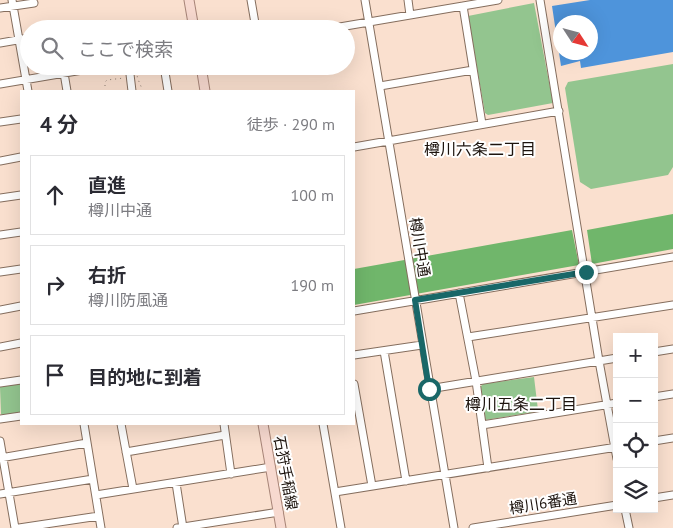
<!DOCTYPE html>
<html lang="ja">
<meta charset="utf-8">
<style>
:root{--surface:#fff;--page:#f2f2f3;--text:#2b2b33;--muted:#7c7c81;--line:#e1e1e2}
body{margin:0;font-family:"PT Sans","Noto Sans JP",sans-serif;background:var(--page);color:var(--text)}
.controls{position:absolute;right:15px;bottom:15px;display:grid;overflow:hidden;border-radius:0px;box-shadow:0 5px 20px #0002}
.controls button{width:45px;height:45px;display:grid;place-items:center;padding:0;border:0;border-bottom:1px solid var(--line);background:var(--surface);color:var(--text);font:25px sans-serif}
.compass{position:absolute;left:553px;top:15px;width:45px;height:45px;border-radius:50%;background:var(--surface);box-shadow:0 5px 20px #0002;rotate:126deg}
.stop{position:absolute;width:15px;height:15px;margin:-11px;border:4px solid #196768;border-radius:50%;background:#fff}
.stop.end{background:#196768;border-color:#fff;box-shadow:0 1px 5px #0008}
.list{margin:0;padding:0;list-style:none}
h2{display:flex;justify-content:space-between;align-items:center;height:65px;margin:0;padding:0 20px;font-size:21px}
h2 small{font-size:16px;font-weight:400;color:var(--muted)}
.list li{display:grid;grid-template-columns:32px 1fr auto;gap:15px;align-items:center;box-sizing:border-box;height:80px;margin:0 10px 10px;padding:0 10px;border:1px solid var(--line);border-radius:0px}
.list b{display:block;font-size:19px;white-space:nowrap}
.list p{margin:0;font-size:16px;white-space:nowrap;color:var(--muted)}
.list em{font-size:16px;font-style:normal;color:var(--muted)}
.icon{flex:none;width:28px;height:28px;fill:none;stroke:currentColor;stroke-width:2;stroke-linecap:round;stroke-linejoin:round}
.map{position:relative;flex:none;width:673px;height:528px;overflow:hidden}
.search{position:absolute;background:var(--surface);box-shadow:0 5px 20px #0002;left:20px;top:20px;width:335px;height:55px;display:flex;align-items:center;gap:12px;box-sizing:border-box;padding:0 18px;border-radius:28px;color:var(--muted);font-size:19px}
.panel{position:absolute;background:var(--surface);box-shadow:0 5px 20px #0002;left:20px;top:90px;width:335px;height:335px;border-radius:0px}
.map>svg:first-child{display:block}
.green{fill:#93c58f}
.forest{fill:#70b66b}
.water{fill:#4e94db;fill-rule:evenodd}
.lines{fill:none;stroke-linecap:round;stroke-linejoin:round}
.minor-casing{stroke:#856e5e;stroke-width:9}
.major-casing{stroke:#a78477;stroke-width:11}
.path{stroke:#8d7c70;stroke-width:1;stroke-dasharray:1 4;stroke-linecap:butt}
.minor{stroke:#fff;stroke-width:7}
.major{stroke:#f7d9cf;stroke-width:9}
.route{stroke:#196768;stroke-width:6}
.labels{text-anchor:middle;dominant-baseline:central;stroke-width:4;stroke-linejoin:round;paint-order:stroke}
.street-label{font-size:15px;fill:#1d140e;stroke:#fff}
.neighbourhood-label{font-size:16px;fill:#1d140e;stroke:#fff}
</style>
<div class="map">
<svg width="673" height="528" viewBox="0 0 673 528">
<rect width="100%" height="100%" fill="#fae0cf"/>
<path class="green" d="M534,3L553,103L488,115L485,113L468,16Z
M673,64V167L668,175L591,189L580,182L565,88L568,82Z
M534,377L538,410L535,412L485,420L483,418L481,386L483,384Z
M21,383V413L4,416L1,414L0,387Z"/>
<path class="forest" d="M673,214V249L592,264L587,230Z
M572,230L579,265L354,305V269Z"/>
<path class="water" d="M590,0H673V52L581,68L580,61L561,66L552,6ZM560,22H590V52H560Z"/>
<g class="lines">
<defs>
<path id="minor" d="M12,0L28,91
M251,0L256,29
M365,0L454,528
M408,0L410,15
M540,0L599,361L617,459
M463,6L482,124
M0,8L34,3
M328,29L498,0
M0,43L29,38
M129,66L132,91
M164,66L168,91
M64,73L67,91
M0,84L106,66
M380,86L473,70
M0,122L21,119
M354,147L559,111
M0,161L21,157
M0,198L21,195
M0,235L21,232
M0,272L21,269
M459,293L476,381L488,468
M0,310L21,306
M354,311L673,257
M468,337L673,305
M0,347L21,343
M384,351L406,481
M654,352L673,349
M354,355L422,345
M0,383L21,380
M354,384L372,486
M429,389L617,358
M654,397L673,394
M0,419L21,416
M84,424L101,528
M121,424L133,489
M224,424L231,474
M323,424L341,528
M482,425L617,403
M0,441L15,528
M654,441L673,438
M126,452L225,435
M0,458L87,443
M176,483L183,528
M335,492L617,447
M0,494L93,479
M96,495L271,467
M654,498L673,495
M625,509L629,528
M19,528L99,516
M177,528L279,512
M473,528L617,505"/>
<path id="major" d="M189,0L194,29
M201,66L205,91
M263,424L281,528"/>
</defs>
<use href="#minor" class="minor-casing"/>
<use href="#major" class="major-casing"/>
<path class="path" d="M105,91V82L107,80L124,78
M143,91L137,77C141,69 150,73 157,71"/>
<use href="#minor" class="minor"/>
<use href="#major" class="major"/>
</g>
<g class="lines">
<path class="route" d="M429,389L415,300L586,272"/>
</g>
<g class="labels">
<g class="street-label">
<text transform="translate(420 247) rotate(81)">樽川中通</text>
<text transform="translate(286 473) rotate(80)">石狩手稲線</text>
<text transform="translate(543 503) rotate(-9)">樽川6番通</text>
</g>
<g class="neighbourhood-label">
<text x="480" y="149">樽川六条二丁目</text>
<text x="521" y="404">樽川五条二丁目</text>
</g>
</g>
</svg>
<div class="controls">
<button>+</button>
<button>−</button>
<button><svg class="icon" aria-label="locate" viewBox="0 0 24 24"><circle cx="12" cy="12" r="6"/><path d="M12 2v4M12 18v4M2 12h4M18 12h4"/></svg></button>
<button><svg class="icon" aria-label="layers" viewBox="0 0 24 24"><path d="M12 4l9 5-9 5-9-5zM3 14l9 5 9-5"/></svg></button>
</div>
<svg class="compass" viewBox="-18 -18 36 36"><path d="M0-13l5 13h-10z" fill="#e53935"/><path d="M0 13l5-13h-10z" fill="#7c7c81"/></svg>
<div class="stop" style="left:429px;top:389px"></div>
<div class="stop end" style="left:586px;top:272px"></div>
<div class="search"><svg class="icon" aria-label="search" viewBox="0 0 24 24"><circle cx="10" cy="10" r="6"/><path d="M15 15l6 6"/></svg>ここで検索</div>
<section class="panel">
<h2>4 分<small>徒歩 · 290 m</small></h2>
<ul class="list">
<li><svg class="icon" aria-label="ahead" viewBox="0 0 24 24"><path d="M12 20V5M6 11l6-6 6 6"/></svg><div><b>直進</b><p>樽川中通</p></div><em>100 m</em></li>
<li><svg class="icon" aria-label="right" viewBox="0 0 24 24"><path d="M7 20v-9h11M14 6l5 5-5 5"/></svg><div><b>右折</b><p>樽川防風通</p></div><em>190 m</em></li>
<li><svg class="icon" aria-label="arrive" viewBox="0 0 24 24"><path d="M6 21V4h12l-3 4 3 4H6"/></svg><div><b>目的地に到着</b></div></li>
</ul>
</section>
</div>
